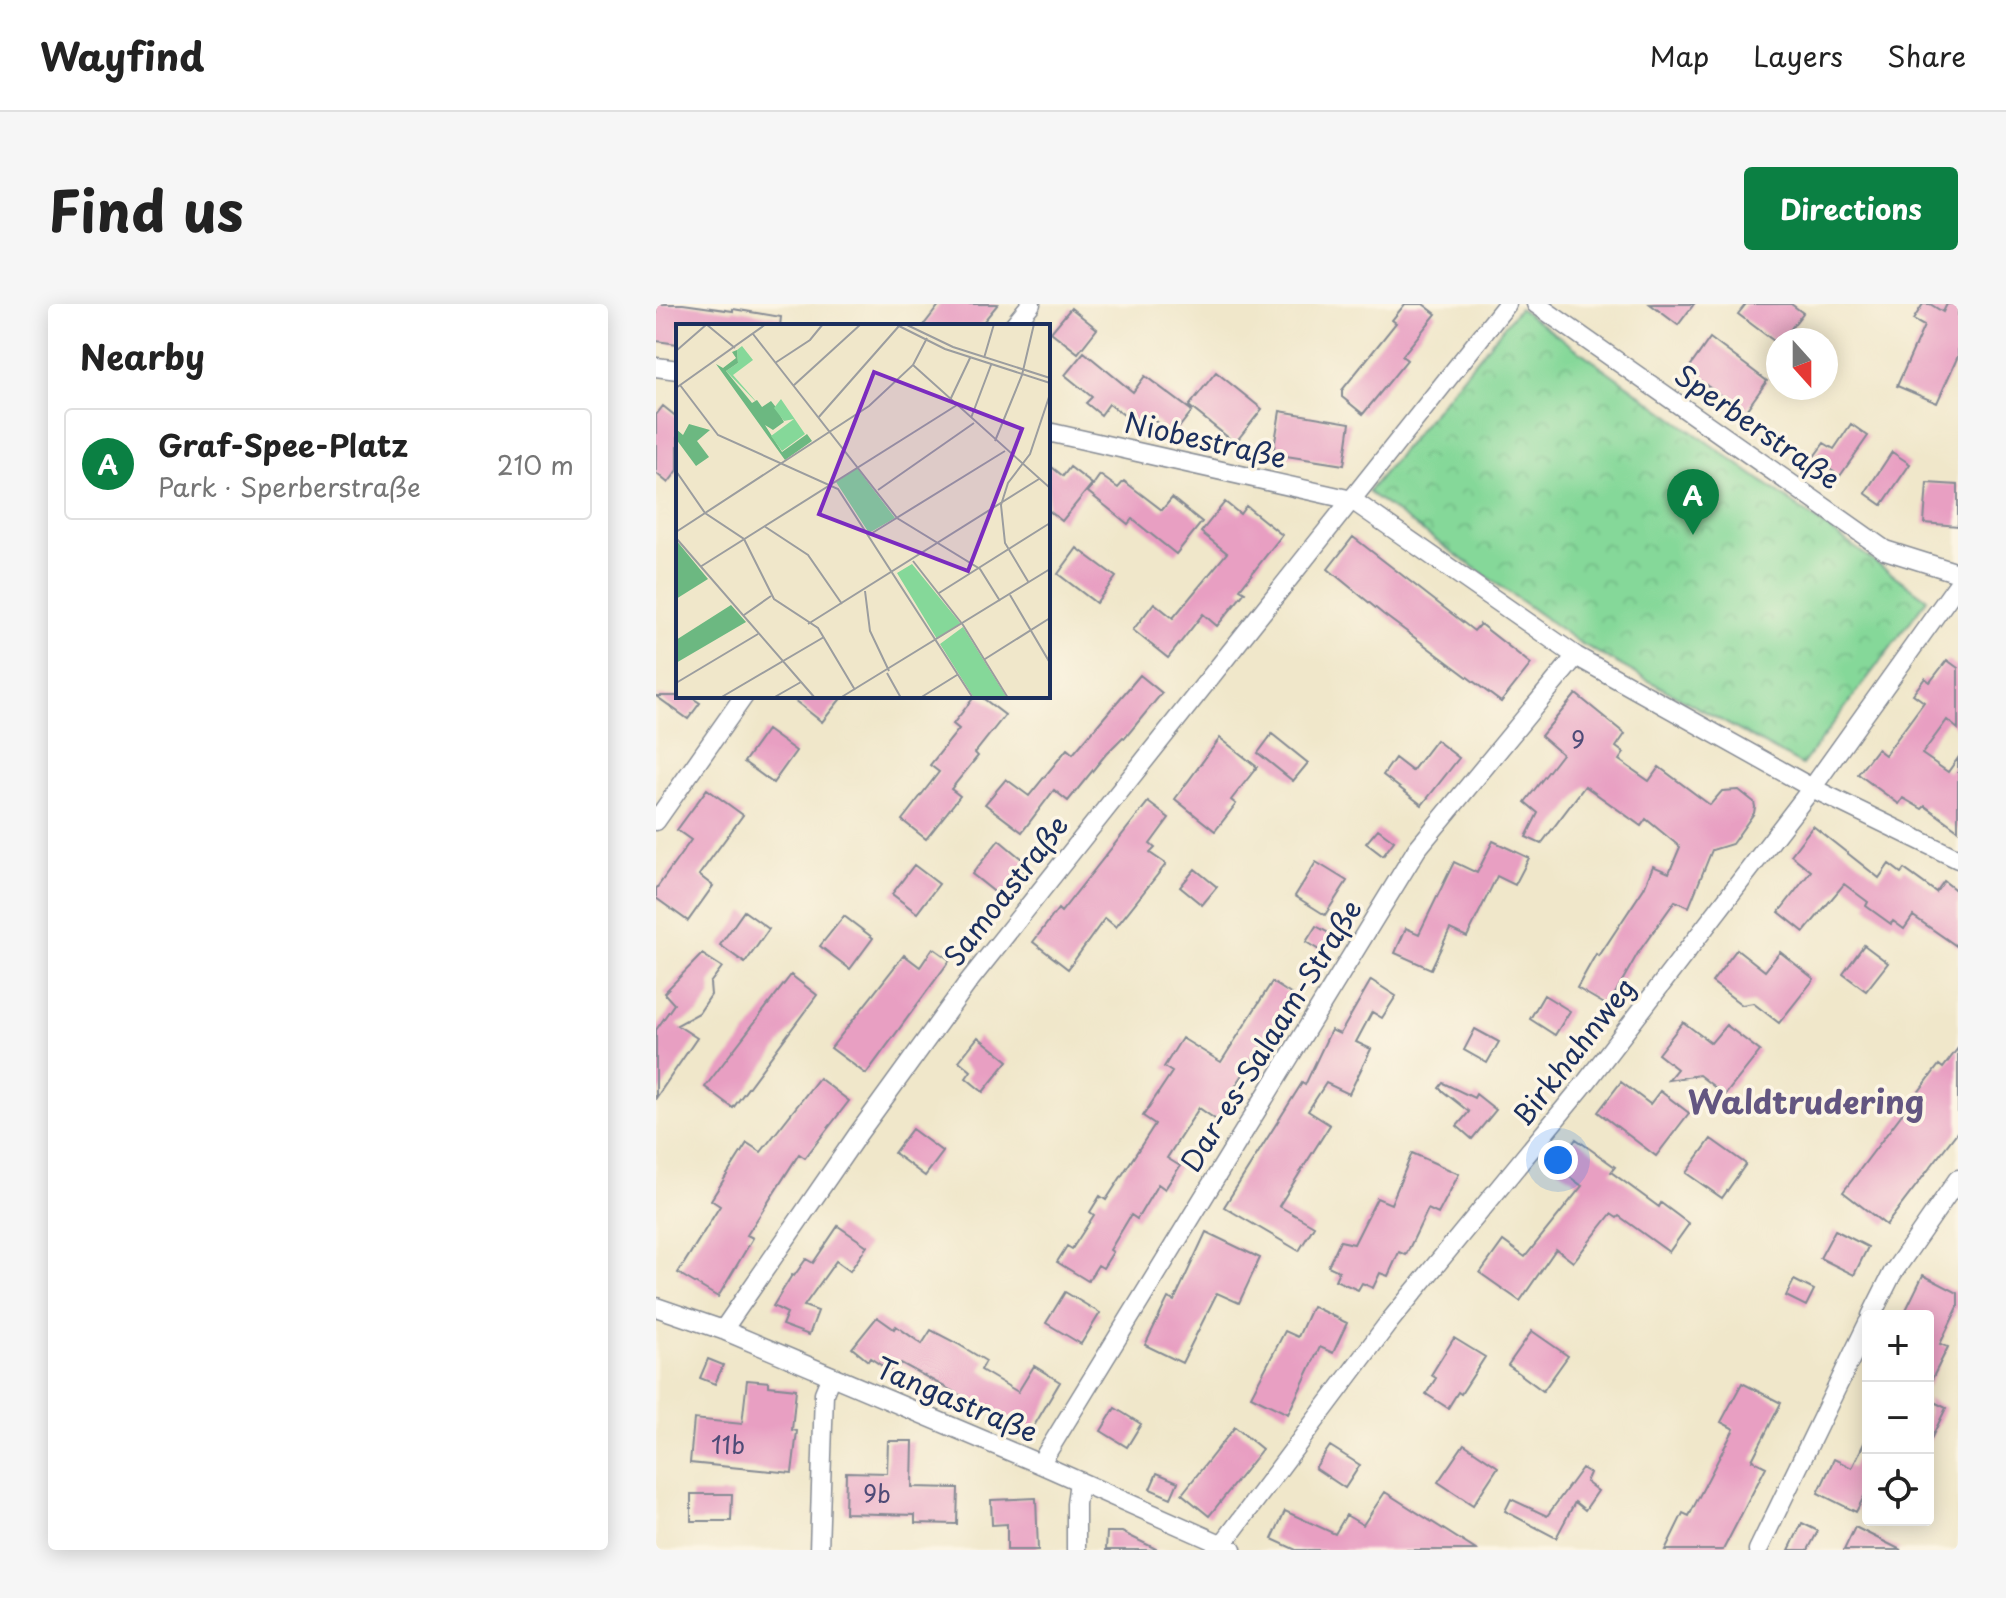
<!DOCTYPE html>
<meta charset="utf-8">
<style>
:root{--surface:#fff;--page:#f6f6f6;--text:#222;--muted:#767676;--line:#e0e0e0;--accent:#0b8043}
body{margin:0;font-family:"Playpen Sans",sans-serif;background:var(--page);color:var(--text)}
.controls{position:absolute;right:24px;bottom:24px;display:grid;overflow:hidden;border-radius:8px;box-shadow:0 4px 20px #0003}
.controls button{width:72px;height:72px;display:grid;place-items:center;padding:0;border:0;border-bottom:2px solid var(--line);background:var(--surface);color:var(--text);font:40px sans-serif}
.compass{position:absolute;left:1110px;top:24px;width:72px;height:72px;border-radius:50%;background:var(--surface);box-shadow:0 4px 20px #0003;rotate:159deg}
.you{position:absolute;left:902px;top:856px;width:28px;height:28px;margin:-20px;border:6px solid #fff;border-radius:50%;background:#1a73e8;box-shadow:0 0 0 12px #1a73e833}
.badge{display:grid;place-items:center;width:52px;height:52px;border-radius:50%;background:var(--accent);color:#fff;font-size:26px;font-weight:700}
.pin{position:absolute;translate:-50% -66px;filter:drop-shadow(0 2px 4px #0008)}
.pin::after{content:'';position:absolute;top:42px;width:28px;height:24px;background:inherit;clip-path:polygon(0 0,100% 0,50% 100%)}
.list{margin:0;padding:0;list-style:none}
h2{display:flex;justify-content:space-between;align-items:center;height:104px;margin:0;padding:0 32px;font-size:34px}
h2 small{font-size:26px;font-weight:400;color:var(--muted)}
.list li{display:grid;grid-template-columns:52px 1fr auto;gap:24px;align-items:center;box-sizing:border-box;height:112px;margin:0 16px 16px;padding:0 16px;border:2px solid var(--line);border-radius:8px}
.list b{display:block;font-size:30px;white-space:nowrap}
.list p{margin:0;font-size:26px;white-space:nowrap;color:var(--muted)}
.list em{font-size:26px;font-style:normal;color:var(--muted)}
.icon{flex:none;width:44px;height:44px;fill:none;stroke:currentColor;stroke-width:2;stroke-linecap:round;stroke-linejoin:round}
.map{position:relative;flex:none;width:1302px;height:1246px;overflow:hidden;border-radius:8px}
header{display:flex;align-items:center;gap:48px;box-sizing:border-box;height:112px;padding:0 40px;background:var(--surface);border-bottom:2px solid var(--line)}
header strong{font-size:38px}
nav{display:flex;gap:44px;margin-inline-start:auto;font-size:28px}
.intro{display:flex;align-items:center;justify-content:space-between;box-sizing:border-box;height:192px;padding:0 48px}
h1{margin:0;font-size:56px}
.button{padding:20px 36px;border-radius:8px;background:var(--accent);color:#fff;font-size:28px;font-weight:700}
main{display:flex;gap:48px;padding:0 48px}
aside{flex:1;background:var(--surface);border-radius:8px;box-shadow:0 4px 20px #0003}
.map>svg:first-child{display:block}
.park{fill:url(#park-crowns);stroke:#50847c;stroke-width:2}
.building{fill:#e89fc2}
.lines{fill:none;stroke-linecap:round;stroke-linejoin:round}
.street-casing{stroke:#868b94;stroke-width:21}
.street{stroke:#fff;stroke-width:18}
.labels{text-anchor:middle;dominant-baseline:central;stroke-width:7;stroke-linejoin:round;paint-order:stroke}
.number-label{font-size:24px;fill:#4e4b77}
.street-label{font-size:28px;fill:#1b2f5e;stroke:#fcf5e5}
.quarter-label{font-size:32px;font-weight:bold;fill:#635681;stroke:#fcf5e5}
.inset-road{fill:none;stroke:#9b9d9f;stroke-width:2}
.view{fill:#7b2cbf;fill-opacity:0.15;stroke:#7b2cbf;stroke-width:4}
.inset-edge{fill:none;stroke:#1b2f5e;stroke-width:4}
</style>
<header>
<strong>Wayfind</strong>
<nav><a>Map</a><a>Layers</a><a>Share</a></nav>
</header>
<div class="intro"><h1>Find us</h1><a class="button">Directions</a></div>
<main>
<aside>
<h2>Nearby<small></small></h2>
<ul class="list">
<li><span class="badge">A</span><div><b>Graf-Spee-Platz</b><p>Park · Sperberstraße</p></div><em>210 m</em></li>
</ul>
</aside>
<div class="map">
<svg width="1302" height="1246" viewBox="0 0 1302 1246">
<defs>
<pattern id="park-crowns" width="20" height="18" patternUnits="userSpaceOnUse" patternTransform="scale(2)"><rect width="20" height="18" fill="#85d899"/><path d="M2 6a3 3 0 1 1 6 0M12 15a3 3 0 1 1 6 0" fill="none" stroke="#72ba86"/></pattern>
</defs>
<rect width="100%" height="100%" fill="#fcf5e5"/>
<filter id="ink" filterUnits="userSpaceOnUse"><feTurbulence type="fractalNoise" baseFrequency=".0125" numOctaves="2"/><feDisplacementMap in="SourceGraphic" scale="16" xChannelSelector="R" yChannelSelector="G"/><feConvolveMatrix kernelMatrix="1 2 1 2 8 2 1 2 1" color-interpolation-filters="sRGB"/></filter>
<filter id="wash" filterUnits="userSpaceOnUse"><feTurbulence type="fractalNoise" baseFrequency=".006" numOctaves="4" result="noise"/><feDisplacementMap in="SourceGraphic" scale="32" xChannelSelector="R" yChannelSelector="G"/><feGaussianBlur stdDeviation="1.8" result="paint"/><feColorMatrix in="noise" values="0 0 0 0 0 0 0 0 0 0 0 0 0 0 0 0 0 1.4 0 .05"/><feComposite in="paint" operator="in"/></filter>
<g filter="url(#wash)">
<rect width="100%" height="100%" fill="#f0e7ca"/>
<path class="park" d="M863,4L1271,295L1146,461L924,339L712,188Z"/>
<g id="blocks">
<path class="building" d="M0,0H27L77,7V5L125,13L124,22H22V40L0,37Z
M284,0H342L324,22H267Z
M749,0H767L780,10L746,52L751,56L707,110L686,93V86L740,19L736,16Z
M994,0H1038L1022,21Z
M1090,0H1135L1147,9L1126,36H1122V40L1082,10Z
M1267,0H1274L1287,8L1291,0H1302V52L1281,99L1241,82L1268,22L1257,16Z
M415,4L441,25L422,49L395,28Z
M1054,34L1111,77L1088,109L1031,67Z
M428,48L477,88L489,72L536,107L517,131L491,111L483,122L453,100L445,111L430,99L436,93L409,71Z
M560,68L606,105L579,139L533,102Z
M7,102L22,114V166L12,179L0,169V111Z
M624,107L694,119L688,161L617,150Z
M1195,120L1212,132L1184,172L1157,154L1168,139L1178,145Z
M1236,148L1254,160L1226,201L1209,189Z
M392,160L407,172L414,163L436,180L406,217L392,206Z
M444,171L462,184L468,177L506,206L516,194L546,218L520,250L476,215L472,220L432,188Z
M1271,179L1302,181V222L1268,219Z
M569,198L584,210L590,202L626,231L584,285L589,288L561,322L547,310L512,354L477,326L498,299L517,314L571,249L545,228Z
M697,233L818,327L824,320L875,360L845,398L727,310L672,265Z
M421,244L460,273L440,299L402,270Z
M1291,356L1302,364V425L1291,416L1266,450L1292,468L1302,454V526L1269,502L1266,505L1247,494L1243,500L1202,470L1221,445L1229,451L1268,398L1257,390L1269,374L1274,378Z
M484,371L506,389L469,434L467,433L450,450L412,497L398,486L366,528L329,500L350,475L373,492L411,445L417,450Z
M920,390L969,430L960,443L968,449L963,456L993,477L1003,463L1054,501L1066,487L1083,486L1098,498L1099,503L1098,509L1076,540L1056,546L1033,603L1019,597L982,649L952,702L921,684L940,650L943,652L988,584L997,562L1013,569L1024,543L990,515L985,522L929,482L885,540L870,533L882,509L869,498L906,450L885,432Z
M0,392H33L44,399L32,415Z
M133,392H187L166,418Z
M319,392H324L349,411L319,449L322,452L295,485L304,492L270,535L246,516L283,468L274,461L303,425L297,420Z
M111,426L140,447L117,479L88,458Z
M616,430L652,459L637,477L602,449Z
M564,434L601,463L575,496L580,500L559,527L519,495Z
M780,436L803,454L766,501L727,471L739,454L756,467Z
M51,485L87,511L43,571L57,582L32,617L0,594V585L35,536L21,526Z
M492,498L513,514L494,540L499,544L494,549L510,560L460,623L449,614L412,665L377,638L402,605L405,608Z
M1157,522L1223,574L1233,560L1245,569L1248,565L1280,588L1288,577L1302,588V643L1257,612L1248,625L1237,617L1235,620L1210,602L1212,598L1188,580L1148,628L1123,608L1155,567L1135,551Z
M722,525L738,537L727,552L710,539Z
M343,536L373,561L346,594L316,570Z
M837,537L873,554L859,581L841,572L811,633L794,625L775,665L739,649L750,624L763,630L798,558L821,569Z
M660,558L691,577L669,611L639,592Z
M258,561L283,580L261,609L236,590Z
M539,565L561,583L546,601L524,583Z
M88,607L113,625L89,659L64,641Z
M188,612L217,634L194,665L164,642Z
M660,622L678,632L668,649L650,638Z
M1208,641L1232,659L1210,687L1187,670Z
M277,644L294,656L210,770L175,744L248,651L264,663Z
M1081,645L1109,667L1124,648L1158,675L1123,719L1097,699L1086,701L1056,678Z
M46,650L66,663L54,679L55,691L43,709L21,721L41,734L0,794V726L18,700L8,689Z
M135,671L161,691L77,804L49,783Z
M715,676L740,692L726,714L716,708L700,738L715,745L693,790L670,779L652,807L674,821L623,902L658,922L643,947L568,903L646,779L649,781L675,726L684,730Z
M616,678L641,694L612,742L607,739L572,794L576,796L562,817L543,804L511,854L524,862L509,885L502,880L481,915L475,911L454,946L457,948L447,964L442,961L432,977L401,958L411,942L416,945L438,911L434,908L444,892L450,896L499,820L487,812L516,768L508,763L526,734L565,758Z
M888,691L914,707L899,731L874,715Z
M1027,718L1055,739L1070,721L1104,747L1069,791L1043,771L1012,776L1021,765L1002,750Z
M819,725L843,738L831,759L808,746Z
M322,733L352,757L327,788L310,774L315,767L303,757Z
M1302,744V827L1230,921L1187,888L1283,761L1287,764Z
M163,774L193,797L149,854L143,850L91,931L97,934L62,993L22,969L64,902L55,896L91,839L105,848Z
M965,778L994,800L1004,787L1033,809L1000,852L942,808Z
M787,779L818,794L820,790L840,806L816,835L801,822L813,808L783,784Z
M256,825L287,848L269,872L238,849Z
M920,835L959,863L955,868L1003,903L1005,899L1033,920L1013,948L963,912L961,914L955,910L917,958L900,945L864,997L824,969L847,937L869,953L926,882L900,863Z
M1055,835L1090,860L1066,894L1030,869Z
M756,849L803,870L782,910L772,905L750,951L743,948L732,972L724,969L717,984L706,979L702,986L679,976L683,967L672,962L684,937L698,940L721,894L735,900Z
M182,922L211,942L194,967L180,957L148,1002L162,1007L153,1031L126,1021L131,1009L117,1002L136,971L138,972L150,955L157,959Z
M1179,926L1212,943L1198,971L1164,954Z
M550,928L604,954L583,999L561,989L526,1059L489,1041L512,994L518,997Z
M1267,971L1302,989V1003L1284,1040L1292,1043L1272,1083V1012H1247Z
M1138,976L1158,986L1150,1002L1130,992Z
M409,988L444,1009L425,1040L390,1019Z
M656,1002L691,1019L677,1049L664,1043L632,1110L595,1092L629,1027L642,1033Z
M221,1013L238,1025L240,1022L266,1040L275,1026L302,1040L330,1057L325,1066L362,1088L378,1062L404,1078L375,1127L325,1103L245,1059L237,1069L214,1054L212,1057L196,1044Z
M876,1027L912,1052L887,1087L852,1061Z
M798,1034L829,1053L805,1090L802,1088L792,1104L770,1090L780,1074L775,1071Z
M52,1055L67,1061L59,1080L44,1074Z
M91,1076L113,1078V1082L140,1085L136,1126L141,1127L136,1169L34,1159L38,1115L86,1120Z
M1086,1079L1125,1099L1096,1156L1110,1163L1067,1246H1009L1027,1209L1033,1212L1078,1125L1065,1118Z
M1272,1095L1290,1104L1272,1141Z
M459,1104L485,1120L471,1143L445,1127Z
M579,1123L606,1145L553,1212L526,1190Z
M1212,1131V1185L1200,1208L1162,1189L1178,1155L1196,1164Z
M232,1137H257L256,1183L302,1184L301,1220L259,1219V1211L189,1209L190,1168L231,1169Z
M808,1140L842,1163L817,1201L782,1178Z
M674,1142L704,1161L689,1184L659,1164Z
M926,1164L934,1169L930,1178L942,1187L929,1206L919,1198L900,1234L849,1207L855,1195L891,1212Z
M501,1169L522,1178L515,1194L494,1185Z
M729,1188L820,1246H640L616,1235L629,1207L679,1230L690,1211L707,1221Z
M35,1190H76L75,1217H35Z
M380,1194L382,1246H351V1220L336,1221L335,1196Z
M1146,1219L1162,1227L1152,1246H1133Z
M1199,1223L1245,1246H1188Z
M451,1228H466L502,1246H450Z"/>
</g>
</g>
<g filter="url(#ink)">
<use href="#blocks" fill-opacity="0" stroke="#868b94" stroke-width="2"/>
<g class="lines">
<defs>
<path id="street" d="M880,0L1229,246L1302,269
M357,22L375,0
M0,63L22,66
M392,128L696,196L920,352L1156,484L1302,555
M0,517L88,392
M0,1003L67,1026L384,1160L576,1245
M1215,1012L1236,970L1302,875
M67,1026L202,830L313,677L851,0
M384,1160L761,545L920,352
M566,1241L733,1018L931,777L1156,484L1302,280
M163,1246L168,1089L175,1072
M420,1246V1200L423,1177
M1102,1246L1212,1019"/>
</defs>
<use href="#street" class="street-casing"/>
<use href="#street" class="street"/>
</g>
</g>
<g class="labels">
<g class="number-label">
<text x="922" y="435">9</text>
<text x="72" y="1140">11b</text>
<text x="221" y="1189">9b</text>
</g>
<g class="street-label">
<text transform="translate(1102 122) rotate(35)">Sperberstraße</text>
<text transform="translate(550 135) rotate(13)">Niobestraße</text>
<text transform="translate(349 586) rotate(-52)">Samoastraße</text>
<text transform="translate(614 731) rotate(-58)">Dar-es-Salaam-Straße</text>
<text transform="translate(917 747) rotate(-52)">Birkhahnweg</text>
<text transform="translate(301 1095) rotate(23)">Tangastraße</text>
</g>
<g class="quarter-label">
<text x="1150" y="797">Waldtrudering</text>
</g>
</g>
<g transform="translate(20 20)">
<rect width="374" height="374" fill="#f0e7ca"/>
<path d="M66,22L77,36L57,51L85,83L50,47L62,39L61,26Z" fill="#85d899"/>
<path d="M61,26L62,39L50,47L76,79L81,76L86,83L95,77L99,82L108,98L97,106L89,101L106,128L131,110L136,117L109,136L40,40L47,44L60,34L56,28ZM13,100L34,106L21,117L33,133L20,142L0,115V105L7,111ZM0,216L32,255L0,275ZM55,281L70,298L0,339V316Z" fill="#6cb881"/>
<path d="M181,144L219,194L193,209L160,158ZM236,240L285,300L261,315L221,249ZM287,303L331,374H298L264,320Z" fill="#85d899"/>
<path d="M105,75L129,110L106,127L95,112L118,95L108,97L98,84Z" fill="#85d899"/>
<path class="inset-road" d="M30,0L59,24M219,0L269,25L374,59M229,0L277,23L374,54M77,10L221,194L304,245L324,277M0,27L31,0M308,34L318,0M99,39L134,16L147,0M237,41L374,164M4,61L42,111L162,165L297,374M117,62L185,0M0,64L90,0M275,74L294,34M142,94L223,2M295,94L315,41M319,117L346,51L358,0M0,147L29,189L68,215L98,275L142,304L179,366M202,166L298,99M88,202L132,231L166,280M0,208L193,82L237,41L251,14M193,211L329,127M0,214L139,374M237,237L287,301L332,374M24,243L281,81M353,259L329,219L325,181L332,159L354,130L374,70M189,267L194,307L213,347M263,269L374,199M334,271L374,339M68,291L95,272M132,300L363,155M309,335L374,294M211,349L225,374M0,359L82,310M44,374L148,313M97,374L125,358M164,374L374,245M244,374L281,351"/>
<path class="view" d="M198,48L346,105L292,247L143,190Z"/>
<rect width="374" height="374" class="inset-edge"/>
</g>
</svg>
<div class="controls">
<button>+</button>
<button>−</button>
<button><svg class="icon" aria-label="locate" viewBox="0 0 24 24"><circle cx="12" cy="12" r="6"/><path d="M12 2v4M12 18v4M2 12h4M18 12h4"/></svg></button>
</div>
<svg class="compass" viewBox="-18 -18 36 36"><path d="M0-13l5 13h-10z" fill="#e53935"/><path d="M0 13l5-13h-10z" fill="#767676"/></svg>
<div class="you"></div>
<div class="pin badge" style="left:1037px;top:231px">A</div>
</div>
</main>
